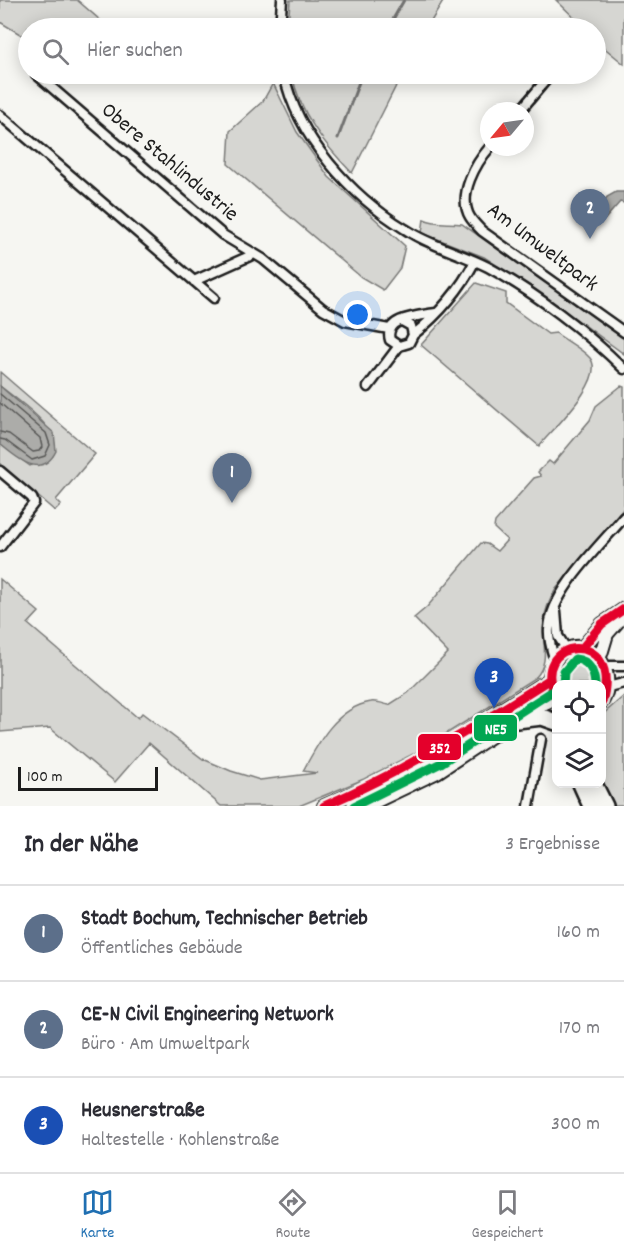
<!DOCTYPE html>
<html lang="de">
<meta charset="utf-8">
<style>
:root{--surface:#fff;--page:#f7f7f7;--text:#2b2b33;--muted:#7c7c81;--line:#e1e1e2;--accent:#1f6fb2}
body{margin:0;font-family:Dekko,sans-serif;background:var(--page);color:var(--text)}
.controls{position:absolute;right:18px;bottom:18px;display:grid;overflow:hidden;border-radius:12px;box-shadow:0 3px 15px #0003}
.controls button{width:54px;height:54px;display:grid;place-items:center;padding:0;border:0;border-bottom:2px solid var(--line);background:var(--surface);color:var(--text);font:30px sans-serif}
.compass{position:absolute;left:480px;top:102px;width:54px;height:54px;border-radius:50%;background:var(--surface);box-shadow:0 3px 15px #0003;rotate:241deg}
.scale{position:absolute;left:18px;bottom:15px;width:140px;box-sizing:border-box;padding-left:6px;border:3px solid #1c1c1c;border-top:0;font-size:16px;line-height:21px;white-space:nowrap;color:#1c1c1c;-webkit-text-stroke:4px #f6f6f2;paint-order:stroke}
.you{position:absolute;left:358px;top:315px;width:21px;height:21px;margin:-15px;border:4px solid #fff;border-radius:50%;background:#1a73e8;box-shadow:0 0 0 9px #1a73e833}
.badge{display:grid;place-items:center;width:39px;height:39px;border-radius:50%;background:var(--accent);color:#fff;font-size:20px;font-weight:700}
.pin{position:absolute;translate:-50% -50px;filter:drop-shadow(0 2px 3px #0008)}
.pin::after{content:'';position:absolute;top:32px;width:21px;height:18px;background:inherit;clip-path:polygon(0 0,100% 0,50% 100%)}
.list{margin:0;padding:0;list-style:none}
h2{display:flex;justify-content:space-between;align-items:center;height:78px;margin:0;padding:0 24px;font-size:26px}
h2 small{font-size:20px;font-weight:400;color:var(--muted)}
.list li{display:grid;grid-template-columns:39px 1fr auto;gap:18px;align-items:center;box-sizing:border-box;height:96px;padding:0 24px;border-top:2px solid var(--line)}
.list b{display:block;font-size:22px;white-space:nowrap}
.list p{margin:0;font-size:20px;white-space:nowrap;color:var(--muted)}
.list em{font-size:20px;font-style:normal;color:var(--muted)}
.icon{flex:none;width:33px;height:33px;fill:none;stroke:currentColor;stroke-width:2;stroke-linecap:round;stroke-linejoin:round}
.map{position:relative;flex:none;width:624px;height:806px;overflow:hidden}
.search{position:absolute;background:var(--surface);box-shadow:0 3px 15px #0003;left:18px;right:18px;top:18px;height:66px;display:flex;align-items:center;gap:15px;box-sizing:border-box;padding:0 21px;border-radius:33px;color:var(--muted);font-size:22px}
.sheet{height:366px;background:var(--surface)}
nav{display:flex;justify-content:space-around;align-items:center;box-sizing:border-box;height:84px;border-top:2px solid var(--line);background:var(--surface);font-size:16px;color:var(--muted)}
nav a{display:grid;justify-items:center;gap:3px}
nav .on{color:var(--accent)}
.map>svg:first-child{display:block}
.green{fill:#d6d6d2;stroke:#797977;stroke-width:1.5}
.water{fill:#acaca9;stroke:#727271;stroke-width:1.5}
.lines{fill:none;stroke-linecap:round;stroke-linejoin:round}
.shore{stroke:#565654;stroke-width:1.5}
.stream{stroke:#727271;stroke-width:3}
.street-casing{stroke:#1c1c1c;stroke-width:13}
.secondary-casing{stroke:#1c1c1c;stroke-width:16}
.highway-casing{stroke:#1c1c1c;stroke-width:20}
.street{stroke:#f6f6f2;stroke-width:8}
.secondary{stroke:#f6f6f2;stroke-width:12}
.highway{stroke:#f6f6f2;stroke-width:15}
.bus-1-casing{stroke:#f6f6f2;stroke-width:14}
.bus-2-casing{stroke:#f6f6f2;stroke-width:14}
.bus-1{stroke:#e4002b;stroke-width:9}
.bus-2{stroke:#00a651;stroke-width:9}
.labels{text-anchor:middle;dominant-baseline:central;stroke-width:4.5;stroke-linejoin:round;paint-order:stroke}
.street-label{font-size:22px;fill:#1c1c1c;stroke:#f6f6f2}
.line-badge{stroke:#f6f6f2;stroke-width:2}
.badge-label{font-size:16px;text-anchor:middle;font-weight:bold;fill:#fff}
</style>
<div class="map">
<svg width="624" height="806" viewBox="0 0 624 806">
<rect width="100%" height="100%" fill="#f6f6f2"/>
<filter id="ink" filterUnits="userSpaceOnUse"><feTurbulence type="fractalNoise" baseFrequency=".0167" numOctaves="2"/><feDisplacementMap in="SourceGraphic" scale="12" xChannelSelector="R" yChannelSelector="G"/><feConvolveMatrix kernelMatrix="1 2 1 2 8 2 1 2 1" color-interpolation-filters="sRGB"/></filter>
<g filter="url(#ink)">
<path class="green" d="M0,0H77L100,20L97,28H28V39L0,22Z
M290,0H444L427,28H288Z
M556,0H624V64L596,41V28H585Z
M292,74H402L352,173C325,145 299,113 292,74Z
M273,83L297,132L329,177L405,246L400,268L383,290L361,277L228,164L230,131L263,101Z
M424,219C437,225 448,222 462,224L624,339V354L553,302L484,257L422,233Z
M476,283L506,293V303L548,334L556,333C566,341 581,348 590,358C607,379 552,430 539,446L421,345Z
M0,372L95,454L56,500L61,505L55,511L0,464V444L30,466L53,456C65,430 18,401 0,386Z
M621,386L624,387V508L556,589C550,599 545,610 544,621C541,641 551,661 536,677L419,751L364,779L299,806H221L149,743L115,782L50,728L0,732V579L39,612L28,624L138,718L142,713L203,759L231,771L260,780L317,773L303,771C318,743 336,708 371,702C376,701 384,704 389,705L408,693L448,653L414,618L427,607L481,543L487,544L497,551L507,540L494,528L495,522L534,478L541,476L538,472L549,461L553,464L590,420L596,406Z
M578,655H586L599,662L602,684H559C557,669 563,659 578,655Z
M536,694L540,699L436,767L355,806H336Z
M624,696V806H611L602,784V715Z"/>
<path class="water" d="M616,192H624V203L620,202L605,219L602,204L607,197Z
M0,386L54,433L56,451C41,481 16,457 0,444Z"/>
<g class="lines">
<path class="shore" d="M0,394L46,433L50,445L45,456L32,460L5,440L0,439
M0,403L40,438L42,447L39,451L33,452L9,434L0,432"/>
<path class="stream" d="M388,28L404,0
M338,138L362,74"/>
<defs>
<path id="street" d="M280,28L282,0
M36,74L223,235L263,259L323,309L345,321L389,329
M284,74C297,137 351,196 405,229C430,246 461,253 488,267C534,292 587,332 624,369
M520,111L551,74
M0,115L214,298
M490,147C476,163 457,195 470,217C473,222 478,227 482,231L624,332
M194,281L252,255
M402,321L411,326L413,335L409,343L399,346L390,340C383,317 420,316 436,313
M413,335C438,315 460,290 475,261
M368,387L399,346
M0,471L32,498L34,503L0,547
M556,611L558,636L567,650
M555,661C552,651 548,640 549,629C551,591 600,546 624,517
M610,666H624
M612,686L624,683
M529,806L541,739"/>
<path id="secondary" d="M583,647L602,624L624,609
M601,654L607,634L622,617
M556,697C550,687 548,676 553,666C572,622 624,662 602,702
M324,806L381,781L435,752L550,679
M366,806L437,772L534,708L556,698"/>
<path id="highway" d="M517,720L542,717L556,722
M581,784L591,806
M594,784L605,806"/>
</defs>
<use href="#street" class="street-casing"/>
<use href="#secondary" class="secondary-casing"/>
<use href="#highway" class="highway-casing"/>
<use href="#street" class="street"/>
<use href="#secondary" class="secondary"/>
<use href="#highway" class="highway"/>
<defs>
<path id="bus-1" d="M583,647L602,624L624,609
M556,697C525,638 624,625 602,702
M324,806C406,770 475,727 550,679"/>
<path id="bus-2" d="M563,684L564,672L575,659C589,660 594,672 595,684
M354,806L441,763L556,689"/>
</defs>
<use href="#bus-1" class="bus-1-casing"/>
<use href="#bus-2" class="bus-2-casing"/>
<use href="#bus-1" class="bus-1"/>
<use href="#bus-2" class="bus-2"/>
</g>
</g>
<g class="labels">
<g class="street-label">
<text transform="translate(169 163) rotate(40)">Obere Stahlindustrie</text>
<text transform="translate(542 248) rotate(37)">Am Umweltpark</text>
</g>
</g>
<g class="line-badge">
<rect x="473" y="714" width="45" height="28" rx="6" fill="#00a651"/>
<rect x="417" y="733" width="45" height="28" rx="6" fill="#e4002b"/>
</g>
<g class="badge-label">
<text x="496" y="734">NE5</text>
<text x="440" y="753">352</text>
</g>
</svg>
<div class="controls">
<button><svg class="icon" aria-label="locate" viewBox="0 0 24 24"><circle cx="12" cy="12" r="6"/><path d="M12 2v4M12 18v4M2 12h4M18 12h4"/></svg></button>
<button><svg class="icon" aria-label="layers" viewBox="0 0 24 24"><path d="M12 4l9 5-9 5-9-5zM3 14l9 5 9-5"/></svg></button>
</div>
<svg class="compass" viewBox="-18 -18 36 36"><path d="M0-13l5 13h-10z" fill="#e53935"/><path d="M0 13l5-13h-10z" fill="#7c7c81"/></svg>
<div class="scale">100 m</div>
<div class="you"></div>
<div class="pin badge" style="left:232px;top:503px;background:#5c6f8a">1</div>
<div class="pin badge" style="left:590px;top:239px;background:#5c6f8a">2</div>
<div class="pin badge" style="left:494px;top:708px;background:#1a4fb4">3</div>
<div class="search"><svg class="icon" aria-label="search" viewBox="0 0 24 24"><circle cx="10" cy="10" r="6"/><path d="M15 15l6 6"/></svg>Hier suchen</div>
</div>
<section class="sheet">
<h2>In der Nähe<small>3 Ergebnisse</small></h2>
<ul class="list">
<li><span class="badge" style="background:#5c6f8a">1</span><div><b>Stadt Bochum, Technischer Betrieb</b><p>Öffentliches Gebäude</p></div><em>160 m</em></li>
<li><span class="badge" style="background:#5c6f8a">2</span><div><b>CE-N Civil Engineering Network</b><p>Büro · Am Umweltpark</p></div><em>170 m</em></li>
<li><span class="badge" style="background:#1a4fb4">3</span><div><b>Heusnerstraße</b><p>Haltestelle · Kohlenstraße</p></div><em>300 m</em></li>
</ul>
</section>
<nav>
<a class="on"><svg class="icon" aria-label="map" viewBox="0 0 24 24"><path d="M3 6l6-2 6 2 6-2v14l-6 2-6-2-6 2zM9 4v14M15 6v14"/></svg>Karte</a>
<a><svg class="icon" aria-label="directions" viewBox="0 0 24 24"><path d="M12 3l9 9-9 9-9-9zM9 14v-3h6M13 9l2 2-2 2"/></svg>Route</a>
<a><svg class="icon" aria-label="saved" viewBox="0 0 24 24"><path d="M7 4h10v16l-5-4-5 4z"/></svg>Gespeichert</a>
</nav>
